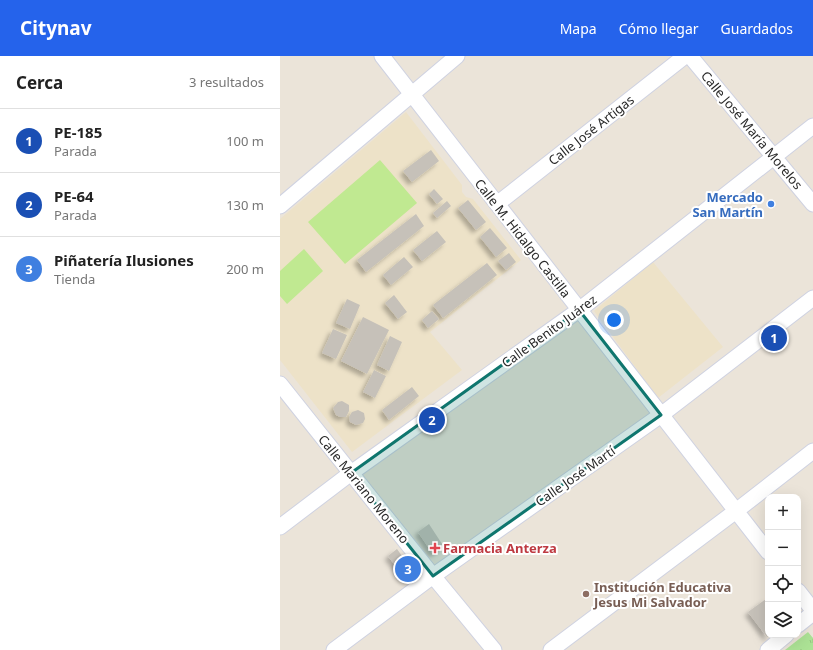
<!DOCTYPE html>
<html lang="es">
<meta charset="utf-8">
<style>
:root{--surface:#fff;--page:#f2f2f2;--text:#222;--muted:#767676;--line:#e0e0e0;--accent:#2563eb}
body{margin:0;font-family:"Noto Sans",sans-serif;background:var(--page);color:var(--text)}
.controls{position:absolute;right:12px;bottom:12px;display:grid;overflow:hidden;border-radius:8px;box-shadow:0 4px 16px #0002}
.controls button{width:36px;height:36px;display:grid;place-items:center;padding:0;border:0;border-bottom:1px solid var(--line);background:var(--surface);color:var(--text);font:20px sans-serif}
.you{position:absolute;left:334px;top:264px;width:14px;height:14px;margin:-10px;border:3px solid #fff;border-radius:50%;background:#1a73e8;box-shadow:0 0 0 6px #1a73e833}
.badge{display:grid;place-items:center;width:26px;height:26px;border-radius:50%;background:var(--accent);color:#fff;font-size:13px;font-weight:700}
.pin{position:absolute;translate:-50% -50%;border:2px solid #fff;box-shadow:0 1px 4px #0006}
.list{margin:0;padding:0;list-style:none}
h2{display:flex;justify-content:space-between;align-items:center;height:52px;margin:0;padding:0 16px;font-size:17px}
h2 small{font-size:13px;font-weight:400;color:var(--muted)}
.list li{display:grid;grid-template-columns:26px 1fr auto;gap:12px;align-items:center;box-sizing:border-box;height:64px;padding:0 16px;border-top:1px solid var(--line)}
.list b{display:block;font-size:15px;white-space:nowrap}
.list p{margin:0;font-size:13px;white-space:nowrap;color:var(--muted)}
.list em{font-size:13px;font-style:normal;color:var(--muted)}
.icon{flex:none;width:22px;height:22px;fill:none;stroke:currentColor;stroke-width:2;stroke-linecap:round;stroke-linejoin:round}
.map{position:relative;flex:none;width:533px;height:594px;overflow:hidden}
header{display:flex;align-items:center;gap:24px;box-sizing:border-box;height:56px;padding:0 20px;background:var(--accent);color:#fff}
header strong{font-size:19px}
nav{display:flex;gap:22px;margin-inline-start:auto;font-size:14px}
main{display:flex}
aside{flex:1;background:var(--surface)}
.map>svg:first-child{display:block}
.education{fill:#ede2c8}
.grass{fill:url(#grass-tufts)}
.pitch{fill:#c0e991}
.building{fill:#c6c1b9;filter:url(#shadow)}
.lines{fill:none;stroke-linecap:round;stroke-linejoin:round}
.minor-casing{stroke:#cfd2e1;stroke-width:17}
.minor{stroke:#fff;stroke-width:15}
.marked{fill:#0f766e;fill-opacity:0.2;stroke:#0f766e;stroke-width:3;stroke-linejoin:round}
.shop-dot{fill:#3f7fe0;stroke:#fff;stroke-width:1.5}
.health-dot{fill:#e0444e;stroke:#fff;stroke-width:1.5}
.education-dot{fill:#8d6e63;stroke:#fff;stroke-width:1.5}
.labels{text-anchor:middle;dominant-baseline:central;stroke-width:4;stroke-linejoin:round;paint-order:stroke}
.street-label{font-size:13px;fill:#282828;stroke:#fff}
.shop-label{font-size:13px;font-weight:bold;fill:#366cbe;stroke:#fff;text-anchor:end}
.health-label{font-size:13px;font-weight:bold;fill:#be3a42;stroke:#fff;text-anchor:start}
.education-label{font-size:13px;font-weight:bold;fill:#785e54;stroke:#fff;text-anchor:start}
</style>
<header>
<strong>Citynav</strong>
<nav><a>Mapa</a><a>Cómo llegar</a><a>Guardados</a></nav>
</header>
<main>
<aside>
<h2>Cerca<small>3 resultados</small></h2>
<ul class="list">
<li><span class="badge" style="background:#1a4fb4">1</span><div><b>PE-185</b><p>Parada</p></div><em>100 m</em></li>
<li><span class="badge" style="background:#1a4fb4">2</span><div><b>PE-64</b><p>Parada</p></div><em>130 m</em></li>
<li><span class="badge" style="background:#3f7fe0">3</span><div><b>Piñatería Ilusiones</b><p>Tienda</p></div><em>200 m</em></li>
</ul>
</aside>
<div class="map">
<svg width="533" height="594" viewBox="0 0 533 594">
<defs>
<pattern id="grass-tufts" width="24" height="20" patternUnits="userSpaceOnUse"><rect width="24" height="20" fill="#ace295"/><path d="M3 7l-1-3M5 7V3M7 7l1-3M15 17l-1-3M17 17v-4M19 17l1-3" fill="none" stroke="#94c280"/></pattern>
<filter id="shadow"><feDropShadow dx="-3.5" dy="3.5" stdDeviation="2" flood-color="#0004"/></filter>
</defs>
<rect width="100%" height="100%" fill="#ebe4d9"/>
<path class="education" d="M126,56L182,129V136L186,141L193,143L241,204L150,276L182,314L72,396L0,304V163Z
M373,206L443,291L378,342L314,255Z"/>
<path class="grass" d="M528,576L533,582V594H505Z"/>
<path class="pitch" d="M100,104L137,147L65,208L28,166Z
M24,193L43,215L7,248L0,240V215Z"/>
<path class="building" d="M151,94L159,105L132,126L123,115Z
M154,133L163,143L157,148L149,138Z
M188,144L206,166L196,174L178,152Z
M167,145L171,150L157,162L153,157Z
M136,158L144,170L86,216L77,204Z
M210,172L227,192L216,201L200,181Z
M157,175L166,186L142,205L133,194Z
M229,197L236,206L226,214L218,205Z
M124,201L133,211L111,229L103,219Z
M207,207L217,219L163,262L153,249Z
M114,239L127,256L118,263L105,247Z
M67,243L80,249L70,273L56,267Z
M152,255L159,263L148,272L142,264Z
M83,261L109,274L87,318L61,305Z
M53,273L67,279L56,303L42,297Z
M110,280L122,286L109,315L97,309Z
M94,314L106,320L95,342L83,336Z
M132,331L139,340L109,364L102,354Z
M62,345L69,349V355L66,361H60L56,359L53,352L58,346Z
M78,354L84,357L85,363L83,367L76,369L70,366L69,361L72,356Z
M149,468L164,491L153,498L138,476Z
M117,493L132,514L124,521L108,500Z
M486,543L488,545V579H490L487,581L468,556Z"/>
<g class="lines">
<defs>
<path id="minor" d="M102,0L488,496
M410,0L533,148
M217,148L405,0
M0,150L177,0
M0,328L153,520L214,594
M0,471L71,417L299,254L533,70
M518,535L533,554
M518,569L533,557
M54,594L153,520L381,359L533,242
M271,594L456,455L533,395
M488,594L506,579"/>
</defs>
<use href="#minor" class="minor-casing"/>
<use href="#minor" class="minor"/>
</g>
<path class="marked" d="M299,254L381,359L153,520L71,417Z"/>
<circle class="shop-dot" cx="491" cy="148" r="4"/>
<path class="health-dot" d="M153 486h4v4h4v4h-4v4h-4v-4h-4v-4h4z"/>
<circle class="education-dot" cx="306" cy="538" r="4"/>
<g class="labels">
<g class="street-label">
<text transform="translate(311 74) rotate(-38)">Calle José Artigas</text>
<text transform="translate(472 74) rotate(50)">Calle José María Morelos</text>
<text transform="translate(243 182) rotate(52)">Calle M. Hidalgo Castilla</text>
<text transform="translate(269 275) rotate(-36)">Calle Benito Juárez</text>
<text transform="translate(295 420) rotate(-35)">Calle José Martí</text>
<text transform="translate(84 433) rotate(51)">Calle Mariano Moreno</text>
</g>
<g class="shop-label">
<text x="483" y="141">Mercado<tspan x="483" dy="15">San Martín</tspan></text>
</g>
<g class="health-label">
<text x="163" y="492">Farmacia Anterza</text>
</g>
<g class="education-label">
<text x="314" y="531">Institución Educativa<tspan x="314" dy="15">Jesus Mi Salvador</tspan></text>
</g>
</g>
</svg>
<div class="controls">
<button>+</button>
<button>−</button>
<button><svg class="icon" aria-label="locate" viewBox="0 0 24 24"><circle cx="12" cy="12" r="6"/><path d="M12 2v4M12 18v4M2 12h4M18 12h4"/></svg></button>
<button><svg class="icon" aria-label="layers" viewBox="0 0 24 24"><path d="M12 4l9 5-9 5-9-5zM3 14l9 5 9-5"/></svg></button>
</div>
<div class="you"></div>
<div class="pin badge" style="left:494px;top:282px;background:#1a4fb4">1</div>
<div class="pin badge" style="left:152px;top:364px;background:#1a4fb4">2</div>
<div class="pin badge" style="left:128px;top:513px;background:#3f7fe0">3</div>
</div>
</main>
